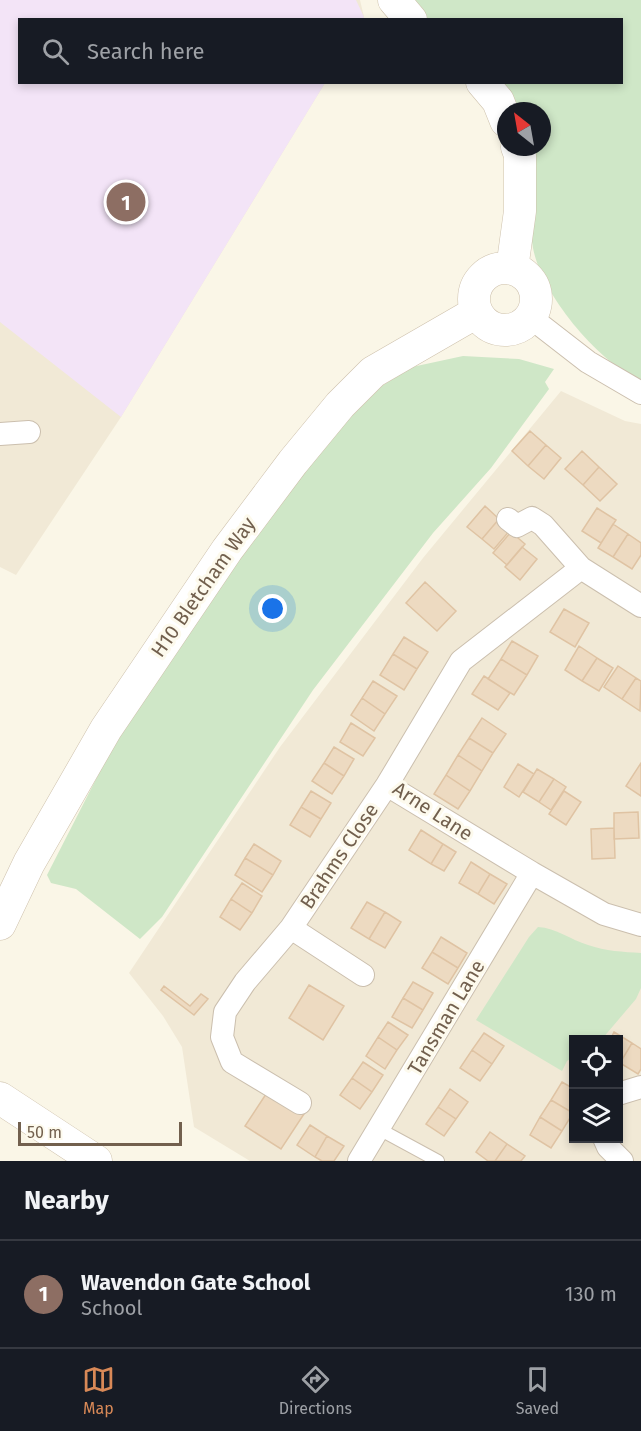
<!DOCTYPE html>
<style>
:root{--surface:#171b24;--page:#242831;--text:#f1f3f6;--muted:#9ea1a6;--line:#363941;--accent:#d98957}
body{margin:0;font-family:"Fira Sans",sans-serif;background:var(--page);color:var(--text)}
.controls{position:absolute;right:18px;bottom:18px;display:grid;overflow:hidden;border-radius:0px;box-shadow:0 3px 9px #0003}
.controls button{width:54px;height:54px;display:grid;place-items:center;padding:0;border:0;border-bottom:2px solid var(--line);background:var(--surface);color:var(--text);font:30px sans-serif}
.compass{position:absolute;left:497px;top:102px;width:54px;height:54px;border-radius:50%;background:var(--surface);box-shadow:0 3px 9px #0003;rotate:329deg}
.scale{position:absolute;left:18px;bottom:15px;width:164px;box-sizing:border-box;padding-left:6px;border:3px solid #72604e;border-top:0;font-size:16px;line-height:21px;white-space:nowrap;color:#72604e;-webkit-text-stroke:4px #fdfaed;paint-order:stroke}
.you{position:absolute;left:273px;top:609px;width:21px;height:21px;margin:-15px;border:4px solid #fff;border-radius:50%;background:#1a73e8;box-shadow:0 0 0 9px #1a73e833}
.badge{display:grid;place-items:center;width:39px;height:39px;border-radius:50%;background:var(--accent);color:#fff;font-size:20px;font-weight:700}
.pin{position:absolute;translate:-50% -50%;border:3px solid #fff;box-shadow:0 2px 6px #0006}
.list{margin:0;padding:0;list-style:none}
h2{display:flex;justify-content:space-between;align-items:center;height:78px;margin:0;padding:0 24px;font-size:26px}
h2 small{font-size:20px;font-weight:400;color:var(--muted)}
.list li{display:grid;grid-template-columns:39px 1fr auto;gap:18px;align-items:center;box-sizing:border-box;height:108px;padding:0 24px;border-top:2px solid var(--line)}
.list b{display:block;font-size:22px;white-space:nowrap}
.list p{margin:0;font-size:20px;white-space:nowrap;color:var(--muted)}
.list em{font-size:20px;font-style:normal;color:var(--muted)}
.icon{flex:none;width:33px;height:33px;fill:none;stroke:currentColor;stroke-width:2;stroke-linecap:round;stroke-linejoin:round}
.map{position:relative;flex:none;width:641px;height:1161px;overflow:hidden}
.search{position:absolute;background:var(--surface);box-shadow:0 3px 9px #0003;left:18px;right:18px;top:18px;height:66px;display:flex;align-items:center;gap:15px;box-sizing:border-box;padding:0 21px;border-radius:0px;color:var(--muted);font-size:22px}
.sheet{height:186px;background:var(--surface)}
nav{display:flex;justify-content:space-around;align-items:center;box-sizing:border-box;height:84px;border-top:2px solid var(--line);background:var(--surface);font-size:16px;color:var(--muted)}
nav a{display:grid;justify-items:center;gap:3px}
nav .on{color:var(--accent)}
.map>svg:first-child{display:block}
.residential{fill:#f1e9d6;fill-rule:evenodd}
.education{fill:#f3e4f7}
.green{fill:#cfe7c7}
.building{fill:#eddac1;stroke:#dfc3a3;stroke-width:1.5}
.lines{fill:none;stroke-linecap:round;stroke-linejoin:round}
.lane-casing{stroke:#cbbfae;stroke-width:14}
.street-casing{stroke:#cbbfae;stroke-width:24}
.secondary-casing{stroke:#cec1ac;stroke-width:33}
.lane{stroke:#fff;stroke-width:12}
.street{stroke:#fff;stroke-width:22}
.secondary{stroke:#fff;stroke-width:32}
.labels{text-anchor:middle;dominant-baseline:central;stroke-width:6;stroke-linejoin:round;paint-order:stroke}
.street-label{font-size:20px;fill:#72604e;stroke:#fdfaed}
</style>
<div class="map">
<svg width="641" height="1161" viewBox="0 0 641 1161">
<rect width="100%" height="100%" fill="#faf6e7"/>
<path class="residential" d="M0,0H360L364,17L363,20H20V82L325,83L121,417L16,575L0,567Z
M561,391L625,421L641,424V1161H250L194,1127L182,1047L163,1016L129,973L280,747L423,558ZM574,1040H618V1138H574Z"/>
<path class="education" d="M0,0H356L364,17L363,20H20V82L325,83L121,417L0,322Z"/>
<path class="green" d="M398,0H641V381C598,362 542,295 533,248C527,214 528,180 519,147H542V111H506L484,83L622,82V20L416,19Z
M463,356L519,359L554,369L545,382L549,389L491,468L433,533L313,690L162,917L140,939L76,889L51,883L47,875L113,746L231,569L339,425L372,392L412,367Z
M538,927C556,928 571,940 588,945C606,951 623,952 641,953V988L636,999L602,1039L574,1040L573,1057L567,1061L562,1071L476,1020L529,937Z"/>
<path class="building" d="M530,431L546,445L528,466L512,451Z
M546,445L561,458L544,479L528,466Z
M582,451L599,467L583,485L565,469Z
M599,467L617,484L600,501L583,485Z
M485,506L499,519L482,539L467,527Z
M597,508L616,520L601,543L582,531Z
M499,519L511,529L494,549L482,539Z
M613,524L628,534L613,557L598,548Z
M511,532L525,544L507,565L493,553Z
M628,534L641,543V555L632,569L613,557Z
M522,547L537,559L520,580L505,567Z
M425,582L456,611L437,631L406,603Z
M564,609L589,623L575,647L550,632Z
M404,637L428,652L417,669L393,654Z
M512,641L538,656L527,675L501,659Z
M579,646L597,658L582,681L565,670Z
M393,654L417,669L404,690L380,675Z
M597,658L613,668L599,691L582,681Z
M501,659L527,675L514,695L488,679Z
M618,666L636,678L622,699L604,687Z
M484,676L510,693L498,710L472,694Z
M636,678L641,681L640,711L622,699Z
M373,681L397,696L385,714L362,698Z
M362,698L385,714L374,731L351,715Z
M482,718L506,734L493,753L469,738Z
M351,723L375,738L363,756L340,742Z
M469,738L493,753L482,771L458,755Z
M334,747L354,759L344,776L324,763Z
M458,755L482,771L470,791L446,775Z
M324,763L344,776L332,794L312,781Z
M641,763V796L626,786Z
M518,764L534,774L519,797L504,787Z
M537,769L554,779L539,802L523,792Z
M446,775L470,791L458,809L434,794Z
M554,779L566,787L551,810L539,802Z
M311,791L331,803L321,819L301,807Z
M564,791L581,802L566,825L549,814Z
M301,807L321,819L310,837L290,825Z
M638,812L639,838L614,839V813Z
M614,828L615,858L592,859L591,829Z
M421,830L443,844L431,864L409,850Z
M254,844L281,861L273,875L245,858Z
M443,844L456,852L444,871L431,864Z
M245,858L273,875L262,892L235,875Z
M471,862L490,874L478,894L459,883Z
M490,874L507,884L494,904L478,894Z
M242,883L262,896L252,913L231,899Z
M231,899L252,913L240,930L220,917Z
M367,902L385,912L369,939L351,928Z
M385,912L401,922L385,948L369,939Z
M441,937L467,953L458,968L432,952Z
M432,952L458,968L448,984L422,968Z
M413,982L433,993L423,1010L403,998Z
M309,985L344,1006L323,1040L289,1018Z
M164,986L190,1006L201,994L208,999L194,1015L161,990Z
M403,998L423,1010L412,1028L392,1017Z
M388,1022L408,1035L397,1050L378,1037Z
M614,1032L632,1043L620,1063L618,1040H610Z
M484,1033L504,1046L492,1064L472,1050Z
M378,1037L397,1050L385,1069L366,1056Z
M632,1043L641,1049V1069L638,1074L620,1063Z
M472,1050L492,1064L480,1081L460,1068Z
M363,1062L383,1075L372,1092L352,1078Z
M352,1078L372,1092L360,1109L340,1095Z
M562,1082L574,1089L573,1113L551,1100Z
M450,1089L468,1102L456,1119L438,1107Z
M268,1091L304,1114L281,1149L245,1126Z
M551,1100L573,1113L562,1131L540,1117Z
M438,1107L456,1119L444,1136L426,1124Z
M540,1117L562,1131L551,1148L530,1135Z
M310,1125L327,1136L315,1157L297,1145Z
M490,1132L507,1144L495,1161H488L476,1152Z
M327,1136L344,1146L334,1161H322L315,1157Z
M507,1144L525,1156L521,1161H495Z"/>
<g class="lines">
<defs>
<path id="lane" d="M379,1129L438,1161"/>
<path id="street" d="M530,317L588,362L641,393
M0,434L29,432
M508,519L517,526L532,518L543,525L581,568L641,606
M387,785L532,873L604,914L641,925
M291,928L363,975
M618,1094L641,1087
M300,1103L232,1062L222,1037L225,1012L245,982L291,928L387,785L461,661L581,568
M604,1138L608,1147L622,1161
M359,1161L532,873"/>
<path id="secondary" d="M394,0L411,20
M482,82L498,101L506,121
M474 299a31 31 0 1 1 62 0a31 31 0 1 1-62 0Z
M512,269L520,211V155L517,147
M0,924L29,863L106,729L227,550L293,462L340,405L373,372L477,312
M0,1098L96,1161"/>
</defs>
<use href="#lane" class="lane-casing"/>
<use href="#street" class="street-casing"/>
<use href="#secondary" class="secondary-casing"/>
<use href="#lane" class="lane"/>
<use href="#street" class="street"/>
<use href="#secondary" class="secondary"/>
</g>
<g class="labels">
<g class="street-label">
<text transform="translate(203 587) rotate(-55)">H10 Bletcham Way</text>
<text transform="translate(433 811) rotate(33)">Arne Lane</text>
<text transform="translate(339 856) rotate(-56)">Brahms Close</text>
<text transform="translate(446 1017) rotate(-59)">Tansman Lane</text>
</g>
</g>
</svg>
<div class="controls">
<button><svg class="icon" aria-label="locate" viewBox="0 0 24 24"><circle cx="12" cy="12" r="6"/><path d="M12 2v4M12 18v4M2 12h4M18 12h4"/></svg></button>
<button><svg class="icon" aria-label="layers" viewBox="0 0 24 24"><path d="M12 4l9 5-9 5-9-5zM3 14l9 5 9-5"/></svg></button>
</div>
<svg class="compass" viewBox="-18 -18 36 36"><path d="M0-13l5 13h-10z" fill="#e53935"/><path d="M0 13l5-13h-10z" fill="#9ea1a6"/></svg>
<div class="scale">50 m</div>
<div class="you"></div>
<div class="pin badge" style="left:126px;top:202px;background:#8d6e63">1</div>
<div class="search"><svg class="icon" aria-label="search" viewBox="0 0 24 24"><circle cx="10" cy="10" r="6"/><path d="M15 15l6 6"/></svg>Search here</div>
</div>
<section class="sheet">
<h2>Nearby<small></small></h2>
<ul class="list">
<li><span class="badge" style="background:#8d6e63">1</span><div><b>Wavendon Gate School</b><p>School</p></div><em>130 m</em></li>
</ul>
</section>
<nav>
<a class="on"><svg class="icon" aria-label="map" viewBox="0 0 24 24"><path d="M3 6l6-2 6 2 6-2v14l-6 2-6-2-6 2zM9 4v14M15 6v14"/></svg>Map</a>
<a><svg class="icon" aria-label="directions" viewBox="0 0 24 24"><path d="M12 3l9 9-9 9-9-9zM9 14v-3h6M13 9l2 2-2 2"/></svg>Directions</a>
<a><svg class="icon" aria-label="saved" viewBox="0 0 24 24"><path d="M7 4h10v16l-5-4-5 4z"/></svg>Saved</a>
</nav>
